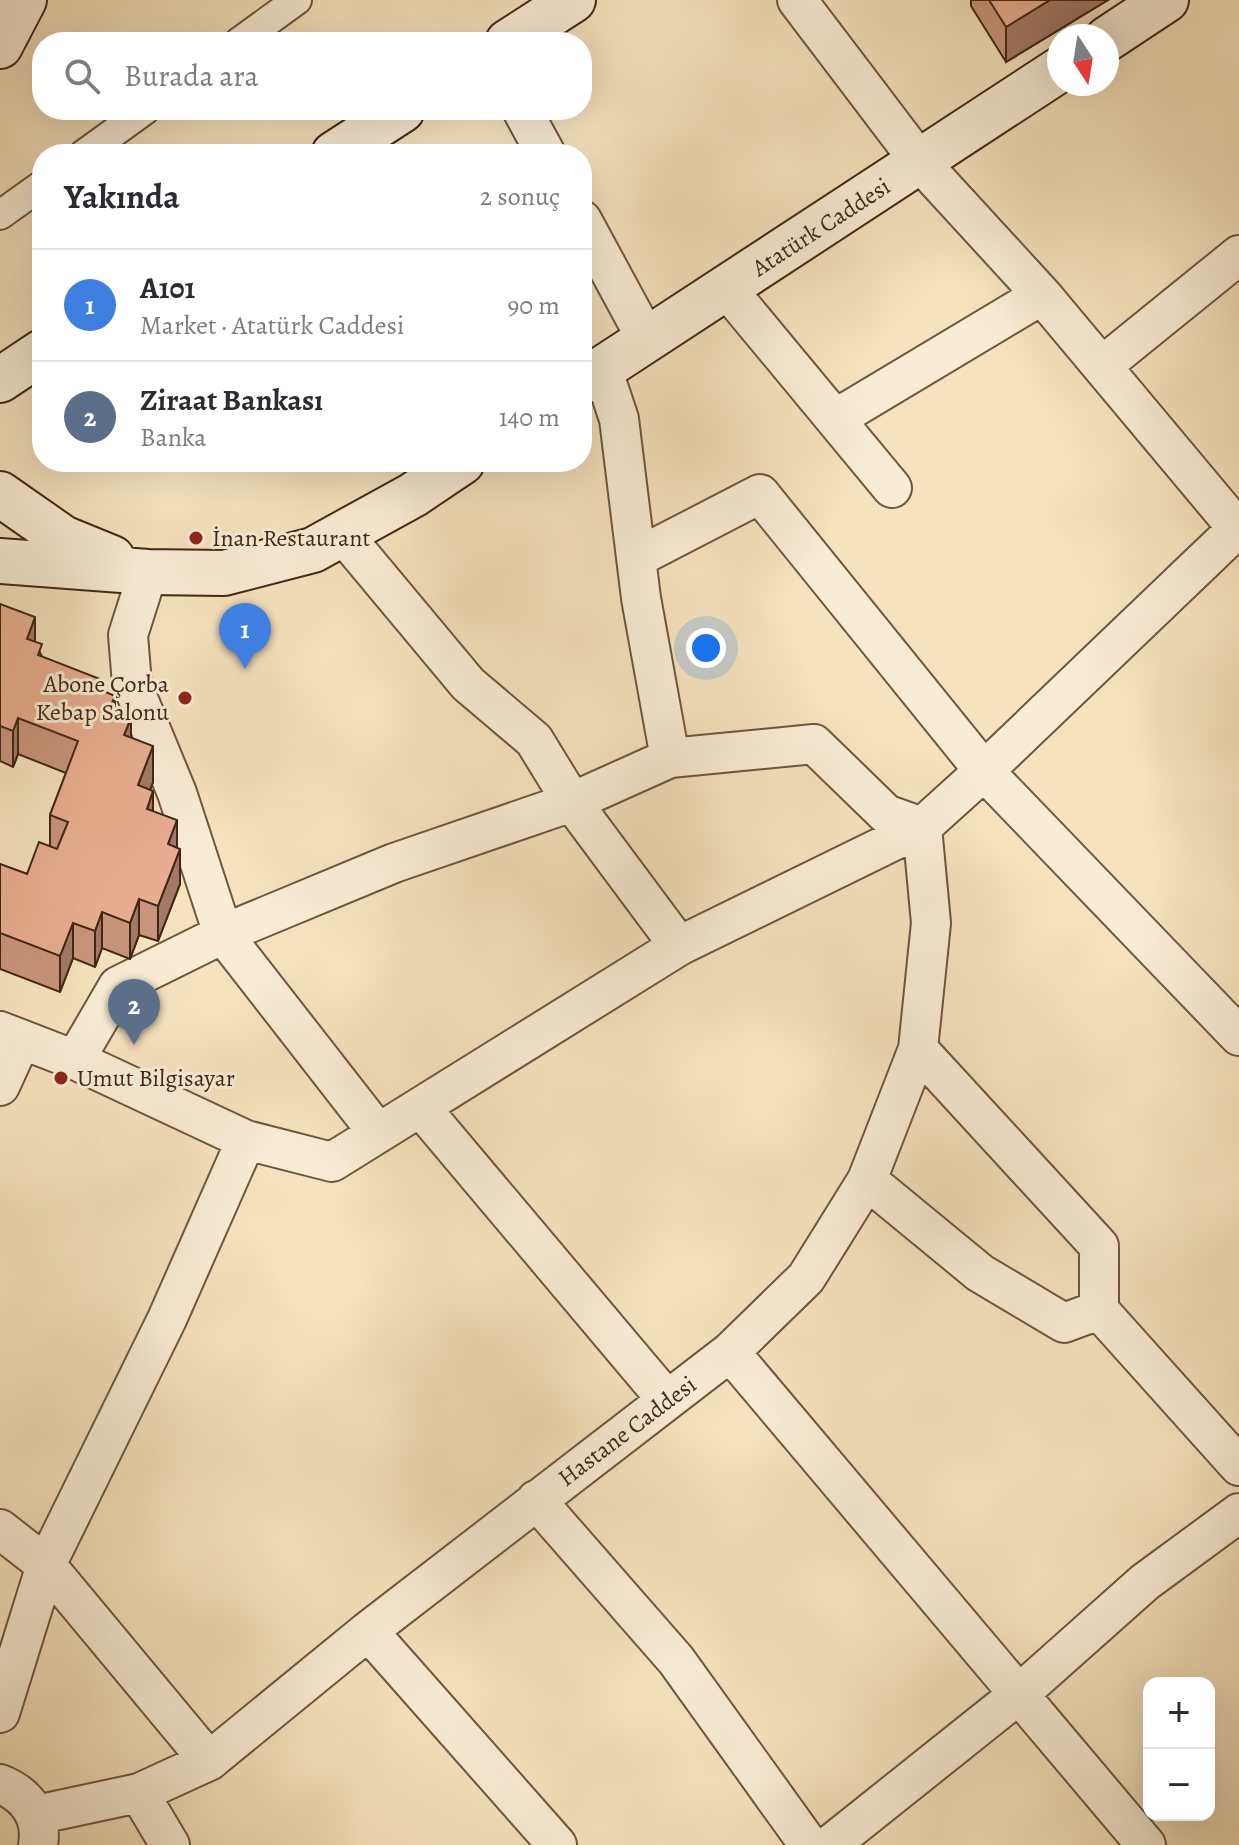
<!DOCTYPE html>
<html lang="tr">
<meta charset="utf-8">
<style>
:root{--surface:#fff;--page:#f2f2f3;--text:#2b2b33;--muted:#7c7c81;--line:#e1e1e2;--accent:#8f2418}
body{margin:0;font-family:Alegreya,serif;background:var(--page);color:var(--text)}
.controls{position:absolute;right:24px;bottom:24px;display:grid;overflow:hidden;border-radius:16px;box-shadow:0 8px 32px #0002}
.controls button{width:72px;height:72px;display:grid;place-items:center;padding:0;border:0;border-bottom:2px solid var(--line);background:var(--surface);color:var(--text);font:40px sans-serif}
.compass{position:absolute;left:1047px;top:24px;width:72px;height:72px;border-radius:50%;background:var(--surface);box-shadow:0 8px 32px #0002;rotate:168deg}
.you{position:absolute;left:706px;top:648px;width:28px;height:28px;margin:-20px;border:6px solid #fff;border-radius:50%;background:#1a73e8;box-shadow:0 0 0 12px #1a73e833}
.badge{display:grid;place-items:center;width:52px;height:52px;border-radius:50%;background:var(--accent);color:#fff;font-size:26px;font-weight:700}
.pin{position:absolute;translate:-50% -66px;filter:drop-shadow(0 2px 4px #0008)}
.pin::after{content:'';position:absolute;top:42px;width:28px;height:24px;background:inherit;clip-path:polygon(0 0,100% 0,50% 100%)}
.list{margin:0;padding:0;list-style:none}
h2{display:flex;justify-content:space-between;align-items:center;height:104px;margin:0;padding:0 32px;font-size:34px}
h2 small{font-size:26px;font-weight:400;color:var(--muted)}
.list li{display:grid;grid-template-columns:52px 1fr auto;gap:24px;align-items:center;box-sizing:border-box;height:112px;padding:0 32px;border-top:2px solid var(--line)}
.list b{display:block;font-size:30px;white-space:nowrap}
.list p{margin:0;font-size:26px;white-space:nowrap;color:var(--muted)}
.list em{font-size:26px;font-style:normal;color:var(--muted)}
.icon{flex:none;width:44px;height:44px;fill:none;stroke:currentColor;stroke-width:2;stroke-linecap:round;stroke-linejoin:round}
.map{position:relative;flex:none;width:1239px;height:1845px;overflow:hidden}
.search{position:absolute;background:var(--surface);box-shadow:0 8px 32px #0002;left:32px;top:32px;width:560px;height:88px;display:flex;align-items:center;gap:20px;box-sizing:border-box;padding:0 28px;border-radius:32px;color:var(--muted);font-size:30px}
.panel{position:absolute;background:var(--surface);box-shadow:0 8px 32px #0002;left:32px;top:144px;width:560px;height:328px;border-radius:32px}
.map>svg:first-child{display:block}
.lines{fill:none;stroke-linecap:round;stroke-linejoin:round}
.pedestrian-casing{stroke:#6e553f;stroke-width:32}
.minor-casing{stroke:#6e553f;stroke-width:42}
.secondary-casing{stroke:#412615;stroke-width:48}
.pedestrian{stroke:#f9ecd5;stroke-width:28}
.minor{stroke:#f9ecd5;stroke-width:38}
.secondary{stroke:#f9ecd5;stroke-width:44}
.wall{fill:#c8957c;stroke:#412615;stroke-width:2}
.shaded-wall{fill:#a27965;stroke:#412615;stroke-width:2}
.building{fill:#e8ad90;stroke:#412615;stroke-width:2}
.poi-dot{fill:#8f2418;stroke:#f9ecd5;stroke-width:3}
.labels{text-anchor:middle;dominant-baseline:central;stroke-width:6;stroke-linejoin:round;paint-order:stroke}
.street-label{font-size:24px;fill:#412615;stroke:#f9ecd5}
.poi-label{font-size:24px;fill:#412615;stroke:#f9ecd5;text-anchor:start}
</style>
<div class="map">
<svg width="1239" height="1845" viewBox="0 0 1239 1845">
<rect width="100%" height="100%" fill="#f6e2be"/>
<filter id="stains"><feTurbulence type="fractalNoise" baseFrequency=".0025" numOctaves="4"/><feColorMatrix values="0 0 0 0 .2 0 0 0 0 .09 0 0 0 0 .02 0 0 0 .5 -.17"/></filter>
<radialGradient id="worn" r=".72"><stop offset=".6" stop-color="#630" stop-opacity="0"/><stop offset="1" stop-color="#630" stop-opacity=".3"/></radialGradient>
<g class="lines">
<defs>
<path id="pedestrian" d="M239,42L297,0
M84,154L145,110
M0,215L42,185"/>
<path id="minor" d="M797,0L920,162L1042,295L1237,528
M522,110L546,154
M582,220L647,340
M727,289L892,488
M1102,366L1239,255
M835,419L1042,295
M342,533L468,684L534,740L572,802L670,758L641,598L619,419L602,368
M636,558L760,494L984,771L1239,1036
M148,572L128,635L132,684L177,793L223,934L378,1133
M670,758L814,744L886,814L922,827
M0,1031L75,1060L246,1140L332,1162L679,946L922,827L984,771L1239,527
M918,1049L1099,1246V1310
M75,1060L118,986L223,934L394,863L572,802L679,946
M0,1086L21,1040
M421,1108L667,1400
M867,1180L980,1273L1064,1323L1099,1310L1239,1466
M730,1352L1146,1845
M536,1500L676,1660L809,1845
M0,1529L46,1565L209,1761
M368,1631L557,1845
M0,1713L46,1565L167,1319L246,1140
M0,1784C26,1794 43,1816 38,1845
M139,1793L170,1845
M36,1815L139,1793L209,1761L368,1631L730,1352L806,1278L867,1180L918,1049L931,923L922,827
M830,1845L1018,1695L1145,1582L1239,1513"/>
<path id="secondary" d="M1107,39L1166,0
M508,42L573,0
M0,46L24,0
M334,154L402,110
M0,380L42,352
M582,382L1059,70
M0,494L63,538L112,558
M0,561L148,572L224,573L313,550L413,495L462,462"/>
</defs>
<use href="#pedestrian" class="pedestrian-casing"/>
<use href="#minor" class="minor-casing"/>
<use href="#secondary" class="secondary-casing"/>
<use href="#pedestrian" class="pedestrian"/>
<use href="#minor" class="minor"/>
<use href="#secondary" class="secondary"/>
</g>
<path class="wall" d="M971,0H1108L1006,62L971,6Z
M0,604L35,642L42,657L100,690L131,738L153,782L150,790L153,811L177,847L180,884L158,941L139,935L130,959L102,948L95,967L73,958L60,992L0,969V864L27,874L50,846V815L66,773L18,754L13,767L0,761Z"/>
<path class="shaded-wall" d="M1050,0H1108L1006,62V27Z
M35,617V653L27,639Z
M115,696V731L109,710Z
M18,718V754L13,767V731Z
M131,718V754L124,735Z
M153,746V782L138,821V785Z
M153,791V827L147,809Z
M177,820V856L168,844Z
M180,849V884L158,941V906Z
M139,899V935L130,959V923Z
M102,912V948L95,967V931Z
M73,923V958L60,992V956Z"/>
<path class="building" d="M989,0H1050L1006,27Z
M0,604L35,617L27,639L42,644L38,655L100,679L96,688L115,696L109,710L131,718L124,735L153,746L138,785L153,791L147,809L177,820L168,844L180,849L158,906L139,899L130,923L102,912L95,931L73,923L60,956L0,933V864L27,874L39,842L57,849L68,822L50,815L78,741L18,718L13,731L0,726Z"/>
<g class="poi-dot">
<circle cx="196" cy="538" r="8"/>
<circle cx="185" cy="698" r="8"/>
<circle cx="61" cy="1078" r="8"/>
</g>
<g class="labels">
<g class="street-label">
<text transform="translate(821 227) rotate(-33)">Atatürk Caddesi</text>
<text transform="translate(627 1431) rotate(-37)">Hastane Caddesi</text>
</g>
<g class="poi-label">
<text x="212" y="538">İnan Restaurant</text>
<text x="169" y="684" text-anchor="end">Abone Çorba<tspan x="169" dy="28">Kebap Salonu</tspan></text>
<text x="77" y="1078">Umut Bilgisayar</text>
</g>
</g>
<rect width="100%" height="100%" filter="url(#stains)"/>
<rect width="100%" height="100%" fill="url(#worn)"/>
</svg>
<div class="controls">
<button>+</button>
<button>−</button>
</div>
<svg class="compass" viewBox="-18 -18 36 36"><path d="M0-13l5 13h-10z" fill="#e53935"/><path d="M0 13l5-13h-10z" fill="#7c7c81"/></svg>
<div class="you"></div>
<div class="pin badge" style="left:245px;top:669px;background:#3f7fe0">1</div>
<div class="pin badge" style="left:134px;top:1045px;background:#5c6f8a">2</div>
<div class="search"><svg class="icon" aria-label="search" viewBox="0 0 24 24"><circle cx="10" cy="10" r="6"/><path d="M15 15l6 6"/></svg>Burada ara</div>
<section class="panel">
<h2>Yakında<small>2 sonuç</small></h2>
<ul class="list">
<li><span class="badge" style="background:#3f7fe0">1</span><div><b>A101</b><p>Market · Atatürk Caddesi</p></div><em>90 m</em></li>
<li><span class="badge" style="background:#5c6f8a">2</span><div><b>Ziraat Bankası</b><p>Banka</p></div><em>140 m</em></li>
</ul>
</section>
</div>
